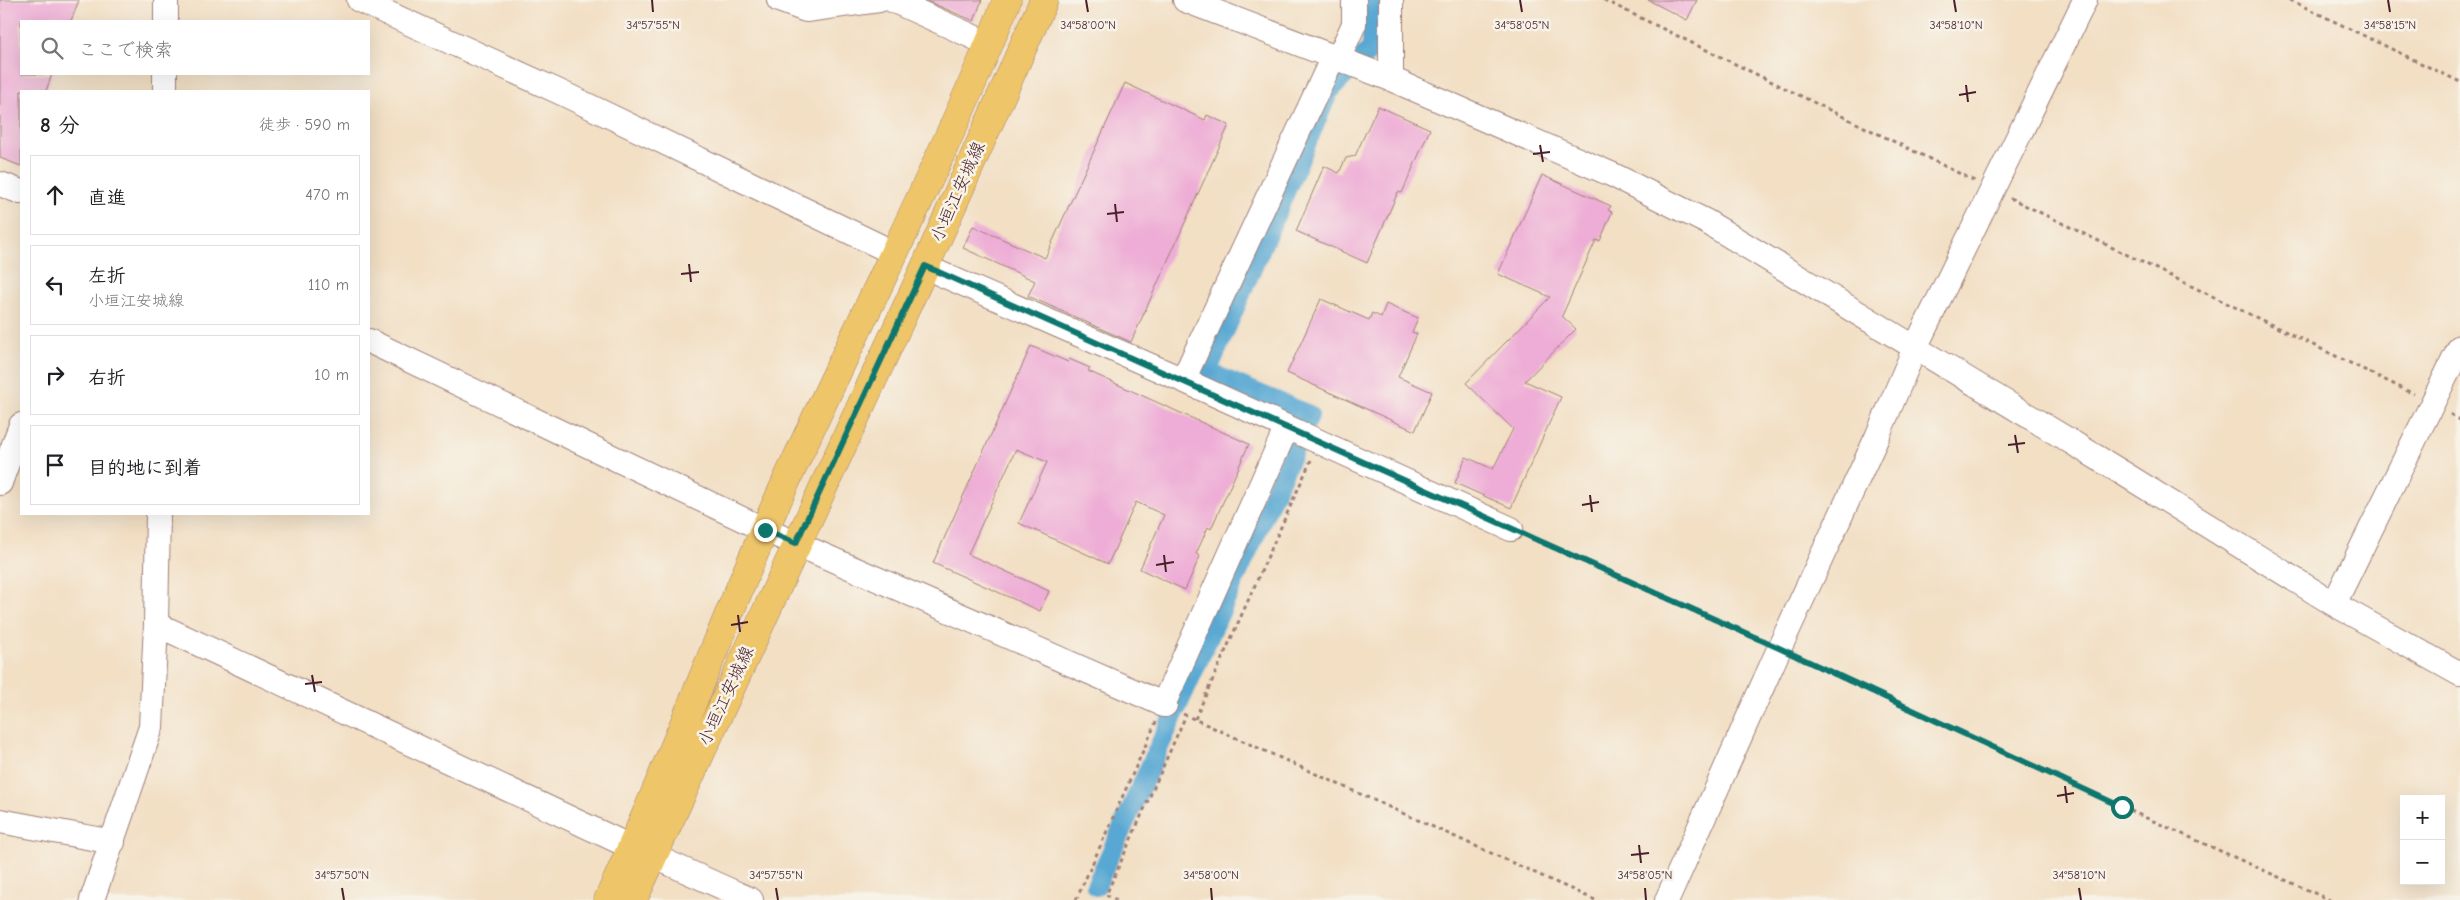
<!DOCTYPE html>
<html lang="ja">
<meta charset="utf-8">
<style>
:root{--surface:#fff;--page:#f6f6f6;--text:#202124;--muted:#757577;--line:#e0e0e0}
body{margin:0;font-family:"Comic Neue","Klee One",sans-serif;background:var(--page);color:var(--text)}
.controls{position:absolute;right:15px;bottom:15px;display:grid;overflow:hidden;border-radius:0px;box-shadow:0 5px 20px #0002}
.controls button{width:45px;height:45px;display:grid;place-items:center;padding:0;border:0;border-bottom:1px solid var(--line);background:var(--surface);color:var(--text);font:25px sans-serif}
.stop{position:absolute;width:15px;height:15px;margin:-11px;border:4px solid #0f766e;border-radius:50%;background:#fff}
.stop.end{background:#0f766e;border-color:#fff;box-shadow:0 1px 5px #0008}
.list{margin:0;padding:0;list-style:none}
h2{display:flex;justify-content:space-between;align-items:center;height:65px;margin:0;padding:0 20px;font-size:21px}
h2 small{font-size:16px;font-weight:400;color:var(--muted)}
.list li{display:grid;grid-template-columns:32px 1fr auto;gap:15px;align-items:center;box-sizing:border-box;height:80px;margin:0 10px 10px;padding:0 10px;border:1px solid var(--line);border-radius:0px}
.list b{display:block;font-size:19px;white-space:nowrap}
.list p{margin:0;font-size:16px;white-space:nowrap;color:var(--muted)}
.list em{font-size:16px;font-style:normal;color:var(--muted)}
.icon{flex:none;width:28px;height:28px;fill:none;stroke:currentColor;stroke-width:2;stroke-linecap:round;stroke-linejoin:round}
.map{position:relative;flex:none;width:2460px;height:900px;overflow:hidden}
.search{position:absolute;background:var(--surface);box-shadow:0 5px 20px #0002;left:20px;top:20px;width:350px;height:55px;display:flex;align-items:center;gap:12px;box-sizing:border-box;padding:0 18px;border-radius:0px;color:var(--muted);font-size:19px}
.panel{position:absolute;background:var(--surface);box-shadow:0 5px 20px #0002;left:20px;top:90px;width:350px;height:425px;border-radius:0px}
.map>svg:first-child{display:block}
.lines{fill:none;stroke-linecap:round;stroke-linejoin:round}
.canal{stroke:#59a8d3;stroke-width:20}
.building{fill:#eeadd6}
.minor-casing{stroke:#9e7f78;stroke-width:26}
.major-casing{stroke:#9e7f78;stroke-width:29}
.path{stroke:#9e7f78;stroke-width:3;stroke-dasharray:4 4;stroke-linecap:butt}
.minor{stroke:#fff;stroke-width:24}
.major{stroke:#eec569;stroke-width:28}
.route{stroke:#0f766e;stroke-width:6}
.ticks{fill:none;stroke:#4a1f2b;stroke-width:2}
.labels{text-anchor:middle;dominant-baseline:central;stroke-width:5;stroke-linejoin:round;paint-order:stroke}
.street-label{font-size:18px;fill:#4a1f2b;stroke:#f7f3e8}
.ticks-label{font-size:12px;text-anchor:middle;fill:#4a1f2b;stroke:#f7f3e8;stroke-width:5;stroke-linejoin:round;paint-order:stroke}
</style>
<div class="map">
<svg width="2460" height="900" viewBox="0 0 2460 900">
<rect width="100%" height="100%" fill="#f7f3e8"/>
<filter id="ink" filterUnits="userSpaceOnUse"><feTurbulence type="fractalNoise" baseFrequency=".02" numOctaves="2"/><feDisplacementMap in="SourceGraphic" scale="10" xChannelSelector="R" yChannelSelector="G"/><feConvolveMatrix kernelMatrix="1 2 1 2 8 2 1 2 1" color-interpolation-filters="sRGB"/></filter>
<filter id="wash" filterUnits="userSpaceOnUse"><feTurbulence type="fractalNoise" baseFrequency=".0096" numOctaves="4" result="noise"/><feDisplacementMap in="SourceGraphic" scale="20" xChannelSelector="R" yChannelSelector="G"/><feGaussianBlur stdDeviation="1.12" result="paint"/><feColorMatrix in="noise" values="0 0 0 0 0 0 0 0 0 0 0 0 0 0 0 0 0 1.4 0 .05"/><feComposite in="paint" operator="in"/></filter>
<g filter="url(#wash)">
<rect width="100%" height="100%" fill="#f2dfc4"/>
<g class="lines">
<path class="canal" d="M1307,421L1309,415L1207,372L1329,91L1372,48V0
M1096,886L1294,449"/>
</g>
<g id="blocks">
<path class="building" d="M0,0H79L71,21H21V74H52L46,91H21V166L0,158Z
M925,0H982L974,21Z
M1648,0H1697L1687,20Z
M1125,83L1205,120L1207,115L1229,125L1131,342L1028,296L1035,281L963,248L973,226L1045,258Z
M1378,106L1430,129L1402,193L1398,192L1367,263L1296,231L1324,166L1339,173L1346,158L1355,156Z
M1542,175L1611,206L1608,210L1612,212L1600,241L1596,240L1562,316L1576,329L1525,381L1561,397L1511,508L1455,483L1466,457L1493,469L1513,429L1466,383L1550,297L1498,274Z
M1321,299L1369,320L1372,313L1381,317L1386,304L1418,318L1412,332L1417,334L1398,377L1432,392L1415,431L1287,373Z
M1031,346L1068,362L1069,359L1090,368L1088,371L1249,444L1211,529L1208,527L1196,554L1200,556L1185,590L1140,569L1164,515L1136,502L1108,564L1019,523L1047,462L1016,449L968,554L1049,591L1040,611L933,563Z"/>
</g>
</g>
<g filter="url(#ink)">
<use href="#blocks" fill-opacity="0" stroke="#9e7f78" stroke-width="1"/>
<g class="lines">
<defs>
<path id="minor" d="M359,0L566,95L894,253
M779,0L806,10L879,0
M892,0L989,44
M1185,0L1391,79L1613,175L1707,222L2126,475L2334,604L2460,674
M1391,0V79
M166,21V0
M1338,59L1354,24V0
M165,91V74
M0,184L21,192
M925,267L1183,380L1511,529
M369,341L765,530L1165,705
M1183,380L1333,57
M0,483L21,425
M158,514L156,624L633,848
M2334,604L2460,347
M1163,705L1286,429
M0,821L113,842
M653,856L751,900
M92,900L151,727L156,624
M1667,900L1779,649L1877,437L1915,348L2085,0"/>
<path id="major" d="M608,900C664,779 711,653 764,531C842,353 935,181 1007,0
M633,900L925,267L1044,0"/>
</defs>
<use href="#minor" class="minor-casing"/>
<use href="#major" class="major-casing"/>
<path class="path" d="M1604,0L1975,181
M2290,0L2460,82
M2010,198L2414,394
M2450,414L2460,420
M1529,537L1761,641
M1796,657L2122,807L2330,900
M1183,714L1595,900
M1195,719L1311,460
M1076,900L1156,722
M1117,900L1106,895L1186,715"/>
<use href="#minor" class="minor"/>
<use href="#major" class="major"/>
</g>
</g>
<g class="lines" filter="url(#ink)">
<path class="route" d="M765,530L796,543L925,266L1779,648L2122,807"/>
</g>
<path class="ticks" d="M652,0L653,12M1086,0L1088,12M1520,0L1522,12M1954,0L1956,12M2388,0L2390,12M1966,85L1968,102M1959,95L1976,92M1540,145L1543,162M1533,154L1550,152M1115,204L1117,222M1107,214L1124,212M689,264L691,282M681,274L699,272M2015,435L2018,453M2008,445L2025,443M1590,495L1592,512M1582,505L1599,502M1164,555L1166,572M1156,565L1174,562M738,615L740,632M731,625L748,622M312,675L315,692M305,684L322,682M2065,786L2067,803M2057,796L2074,793M1639,845L1641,863M1631,855L1649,853M342,888L344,900M776,888L778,900M1211,888L1212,900M1645,888L1646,900M2079,888L2081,900"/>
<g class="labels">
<g class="street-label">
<text transform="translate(958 192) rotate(-66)">小垣江安城線</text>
<text transform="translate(726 696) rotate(-65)">小垣江安城線</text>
</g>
</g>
<g class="ticks-label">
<text x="653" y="29">34°57'55"N</text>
<text x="1088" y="29">34°58'00"N</text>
<text x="1522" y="29">34°58'05"N</text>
<text x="1956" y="29">34°58'10"N</text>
<text x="2390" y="29">34°58'15"N</text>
<text x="342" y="879">34°57'50"N</text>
<text x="776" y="879">34°57'55"N</text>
<text x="1211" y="879">34°58'00"N</text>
<text x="1645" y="879">34°58'05"N</text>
<text x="2079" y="879">34°58'10"N</text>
</g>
</svg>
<div class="controls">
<button>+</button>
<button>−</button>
</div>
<div class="stop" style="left:2122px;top:807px"></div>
<div class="stop end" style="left:765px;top:530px"></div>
<div class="search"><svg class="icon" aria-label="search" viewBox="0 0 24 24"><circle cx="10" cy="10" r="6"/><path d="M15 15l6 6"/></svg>ここで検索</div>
<section class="panel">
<h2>8 分<small>徒歩 · 590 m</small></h2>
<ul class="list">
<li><svg class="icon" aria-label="ahead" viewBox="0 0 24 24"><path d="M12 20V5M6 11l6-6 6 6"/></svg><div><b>直進</b></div><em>470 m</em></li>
<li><svg class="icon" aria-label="left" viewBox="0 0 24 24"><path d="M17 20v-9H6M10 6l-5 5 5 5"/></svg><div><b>左折</b><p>小垣江安城線</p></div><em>110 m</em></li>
<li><svg class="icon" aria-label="right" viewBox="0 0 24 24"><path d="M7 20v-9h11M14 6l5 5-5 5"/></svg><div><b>右折</b></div><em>10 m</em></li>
<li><svg class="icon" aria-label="arrive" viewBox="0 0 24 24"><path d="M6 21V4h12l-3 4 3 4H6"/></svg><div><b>目的地に到着</b></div></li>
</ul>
</section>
</div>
